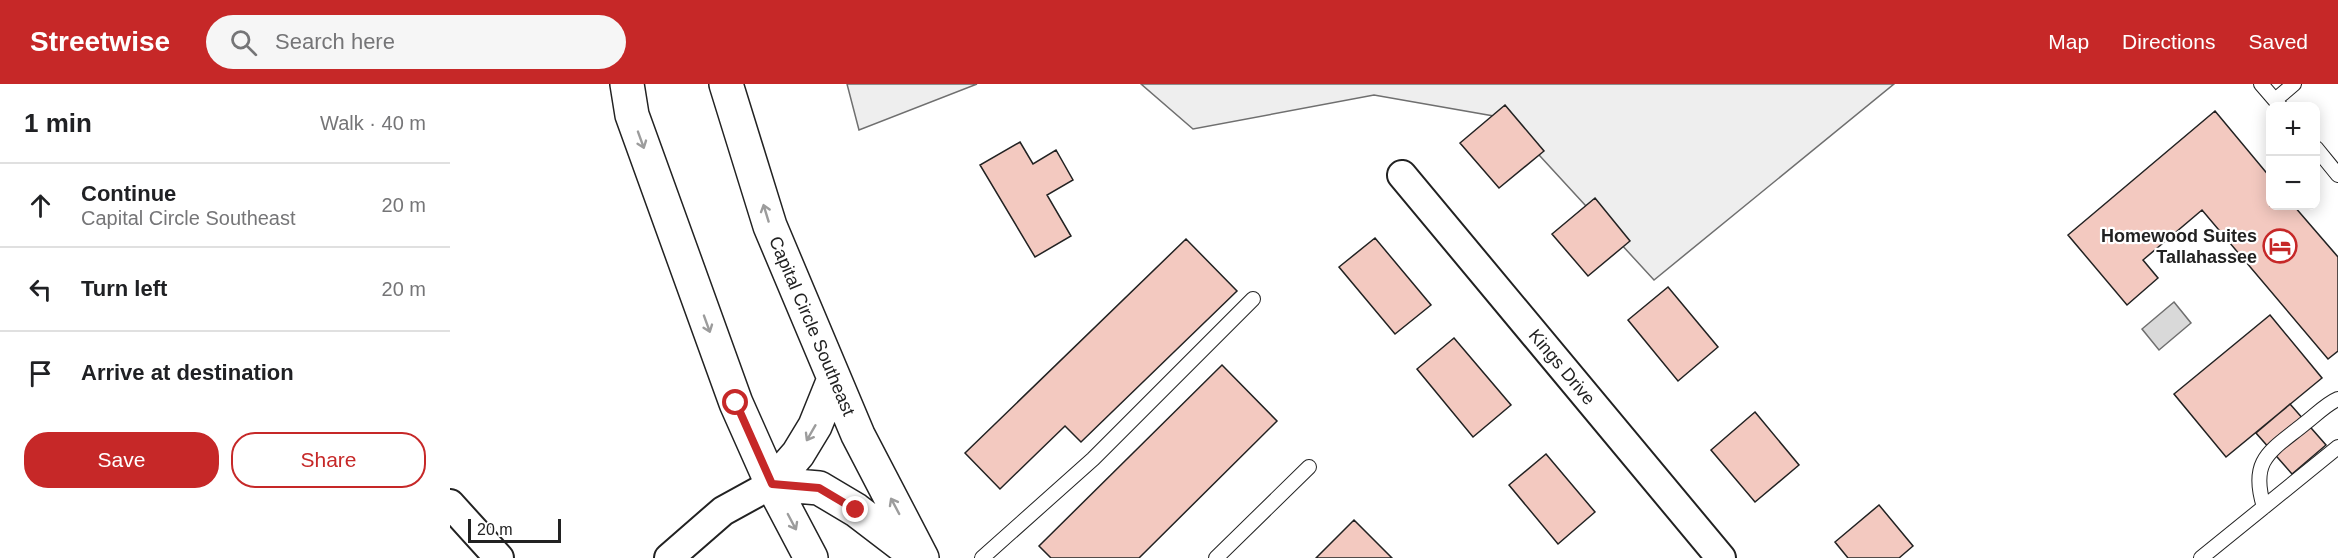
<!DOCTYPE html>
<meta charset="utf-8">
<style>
:root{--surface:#fff;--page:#f6f6f6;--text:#202124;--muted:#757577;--line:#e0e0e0;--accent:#c62828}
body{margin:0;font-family:Helvetica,sans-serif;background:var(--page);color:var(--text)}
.controls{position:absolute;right:18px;top:18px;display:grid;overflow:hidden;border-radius:12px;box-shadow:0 3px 15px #0003}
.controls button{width:54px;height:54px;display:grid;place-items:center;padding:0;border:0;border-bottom:2px solid var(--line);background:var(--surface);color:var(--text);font:30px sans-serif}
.scale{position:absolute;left:18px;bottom:15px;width:93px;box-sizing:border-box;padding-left:6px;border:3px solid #222;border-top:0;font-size:16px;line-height:21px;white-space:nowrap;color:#222;-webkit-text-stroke:4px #fff;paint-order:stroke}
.stop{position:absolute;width:18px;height:18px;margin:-14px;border:4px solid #c62828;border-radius:50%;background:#fff}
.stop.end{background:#c62828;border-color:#fff;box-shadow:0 2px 6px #0008}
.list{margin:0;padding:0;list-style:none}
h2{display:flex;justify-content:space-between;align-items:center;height:78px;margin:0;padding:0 24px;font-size:26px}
h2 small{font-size:20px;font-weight:400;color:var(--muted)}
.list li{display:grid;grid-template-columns:39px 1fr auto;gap:18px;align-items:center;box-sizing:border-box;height:84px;padding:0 24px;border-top:2px solid var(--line)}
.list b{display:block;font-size:22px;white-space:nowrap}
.list p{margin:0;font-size:20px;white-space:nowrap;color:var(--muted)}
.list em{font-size:20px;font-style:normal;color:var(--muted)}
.actions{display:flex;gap:12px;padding:18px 24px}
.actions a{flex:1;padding:14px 0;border:2px solid var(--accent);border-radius:24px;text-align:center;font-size:21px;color:var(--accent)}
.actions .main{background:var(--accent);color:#fff}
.icon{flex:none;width:33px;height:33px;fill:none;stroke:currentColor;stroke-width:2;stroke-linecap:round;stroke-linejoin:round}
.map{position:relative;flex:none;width:1888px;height:474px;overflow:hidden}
header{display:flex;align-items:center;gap:36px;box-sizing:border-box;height:84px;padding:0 30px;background:var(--accent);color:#fff}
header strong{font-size:28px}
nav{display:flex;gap:33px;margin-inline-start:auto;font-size:21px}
.search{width:420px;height:54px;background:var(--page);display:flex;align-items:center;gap:15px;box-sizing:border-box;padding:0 21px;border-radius:33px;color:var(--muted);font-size:22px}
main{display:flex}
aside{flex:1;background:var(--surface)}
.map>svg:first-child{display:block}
.green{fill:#eee;stroke:#6f6f6f;stroke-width:1.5}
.water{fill:#d9d9d9;stroke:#6f6f6f;stroke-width:1.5}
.building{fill:#f3c9c0;stroke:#222;stroke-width:1.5}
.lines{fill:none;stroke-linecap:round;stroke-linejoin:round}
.lane-casing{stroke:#222;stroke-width:16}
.street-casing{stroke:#222;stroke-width:32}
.primary-casing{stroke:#222;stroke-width:36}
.lane{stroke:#fff;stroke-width:14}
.street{stroke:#fff;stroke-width:28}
.primary{stroke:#fff;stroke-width:33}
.oneway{stroke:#9c9c9c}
.route{stroke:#c62828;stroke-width:8}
.labels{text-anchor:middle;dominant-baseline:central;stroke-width:4.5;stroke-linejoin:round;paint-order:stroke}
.poi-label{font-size:18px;font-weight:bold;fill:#222;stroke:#fff;text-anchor:end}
.street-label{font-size:18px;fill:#222;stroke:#fff}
</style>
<header>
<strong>Streetwise</strong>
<div class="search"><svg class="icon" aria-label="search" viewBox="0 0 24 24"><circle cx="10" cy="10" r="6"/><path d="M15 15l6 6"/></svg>Search here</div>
<nav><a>Map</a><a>Directions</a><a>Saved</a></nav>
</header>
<main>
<aside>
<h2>1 min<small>Walk · 40 m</small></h2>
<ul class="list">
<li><svg class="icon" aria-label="ahead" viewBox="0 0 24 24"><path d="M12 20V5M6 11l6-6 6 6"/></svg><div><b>Continue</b><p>Capital Circle Southeast</p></div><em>20 m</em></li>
<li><svg class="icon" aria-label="left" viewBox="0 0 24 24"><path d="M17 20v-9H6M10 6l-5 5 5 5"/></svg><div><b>Turn left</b></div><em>20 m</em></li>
<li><svg class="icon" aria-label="arrive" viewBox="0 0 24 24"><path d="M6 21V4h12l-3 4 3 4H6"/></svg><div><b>Arrive at destination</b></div></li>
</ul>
<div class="actions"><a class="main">Save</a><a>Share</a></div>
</aside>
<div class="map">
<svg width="1888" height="474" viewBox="0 0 1888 474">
<rect width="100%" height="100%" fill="#fff"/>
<path class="green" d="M397,0H527L409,46Z
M691,0H1444L1204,196L1055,34L924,11L743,45Z"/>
<path class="water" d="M1724,218L1741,239L1709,266L1692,245Z"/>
<path class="building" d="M1055,21L1094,67L1049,104L1010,59Z
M1765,27L1820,93V122H1844L1888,173V267L1878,275L1752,126L1693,176L1708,194L1677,221L1618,151Z
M570,58L583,80L606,66L623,96L597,111L621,152L585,173L530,81Z
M1145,114L1180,157L1138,192L1102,150Z
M925,154L981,221L945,250L889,183Z
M736,155L787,207L631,358L615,342L550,405L515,369Z
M1218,203L1268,263L1228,297L1178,236Z
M1820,231L1872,294L1776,373L1724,310Z
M1004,254L1061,321L1023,353L967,285Z
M772,281L827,337L689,474H601L589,462Z
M1840,320L1876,361L1842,390L1806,349Z
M1305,328L1349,381L1305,418L1261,366Z
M1096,370L1145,428L1108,460L1059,401Z
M1429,421L1463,462L1449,474H1398L1385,458Z
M904,436L942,474H866Z"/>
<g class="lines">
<defs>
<path id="lane" d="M1811,0L1830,22
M1825,16L1844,0
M1866,64L1888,91
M1814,423C1799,375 1821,367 1854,340C1865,332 1876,320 1888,315
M532,474L643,375L803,215
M766,474L859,383
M1751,474L1888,363"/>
<path id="street" d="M952,91L1271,474
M0,420L49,474
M219,474L273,427L322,400"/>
<path id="primary" d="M177,0L182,31L286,319L322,400L361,474
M276,0L320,142L408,351L472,474
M322,400L369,404L406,426L465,471
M322,400L348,370L365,342L384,295"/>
</defs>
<use href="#lane" class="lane-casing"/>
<use href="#street" class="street-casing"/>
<use href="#primary" class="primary-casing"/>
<use href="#lane" class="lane"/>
<use href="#street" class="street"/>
<use href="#primary" class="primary"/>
</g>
<defs><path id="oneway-shaft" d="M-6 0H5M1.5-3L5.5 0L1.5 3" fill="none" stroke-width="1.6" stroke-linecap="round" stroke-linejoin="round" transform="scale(1.5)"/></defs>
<g class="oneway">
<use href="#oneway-shaft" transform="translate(191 56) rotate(70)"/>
<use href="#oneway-shaft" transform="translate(316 129) rotate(-107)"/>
<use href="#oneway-shaft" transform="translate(257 240) rotate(70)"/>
<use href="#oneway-shaft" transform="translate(361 349) rotate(120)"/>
<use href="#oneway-shaft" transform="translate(445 422) rotate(-118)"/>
<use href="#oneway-shaft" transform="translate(342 438) rotate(62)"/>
</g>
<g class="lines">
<path class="route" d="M286,319L322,400L369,404L406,426"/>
</g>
<defs>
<symbol id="hotel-ring" viewBox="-11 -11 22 22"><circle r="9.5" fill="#fff" stroke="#c62828" stroke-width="1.5"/><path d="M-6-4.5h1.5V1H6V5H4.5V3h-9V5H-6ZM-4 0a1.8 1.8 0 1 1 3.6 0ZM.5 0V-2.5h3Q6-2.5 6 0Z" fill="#c62828"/></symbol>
</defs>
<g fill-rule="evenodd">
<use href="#hotel-ring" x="1811" y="143" width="38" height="38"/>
</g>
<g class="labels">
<g class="poi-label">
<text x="1807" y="152">Homewood Suites<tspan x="1807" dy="21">Tallahassee</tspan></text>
</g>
<g class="street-label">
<text transform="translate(362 242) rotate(67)">Capital Circle Southeast</text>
<text transform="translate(1112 283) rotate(50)">Kings Drive</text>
</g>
</g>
</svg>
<div class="controls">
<button>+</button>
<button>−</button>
</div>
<div class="scale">20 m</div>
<div class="stop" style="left:286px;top:319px"></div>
<div class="stop end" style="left:406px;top:426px"></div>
</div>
</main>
